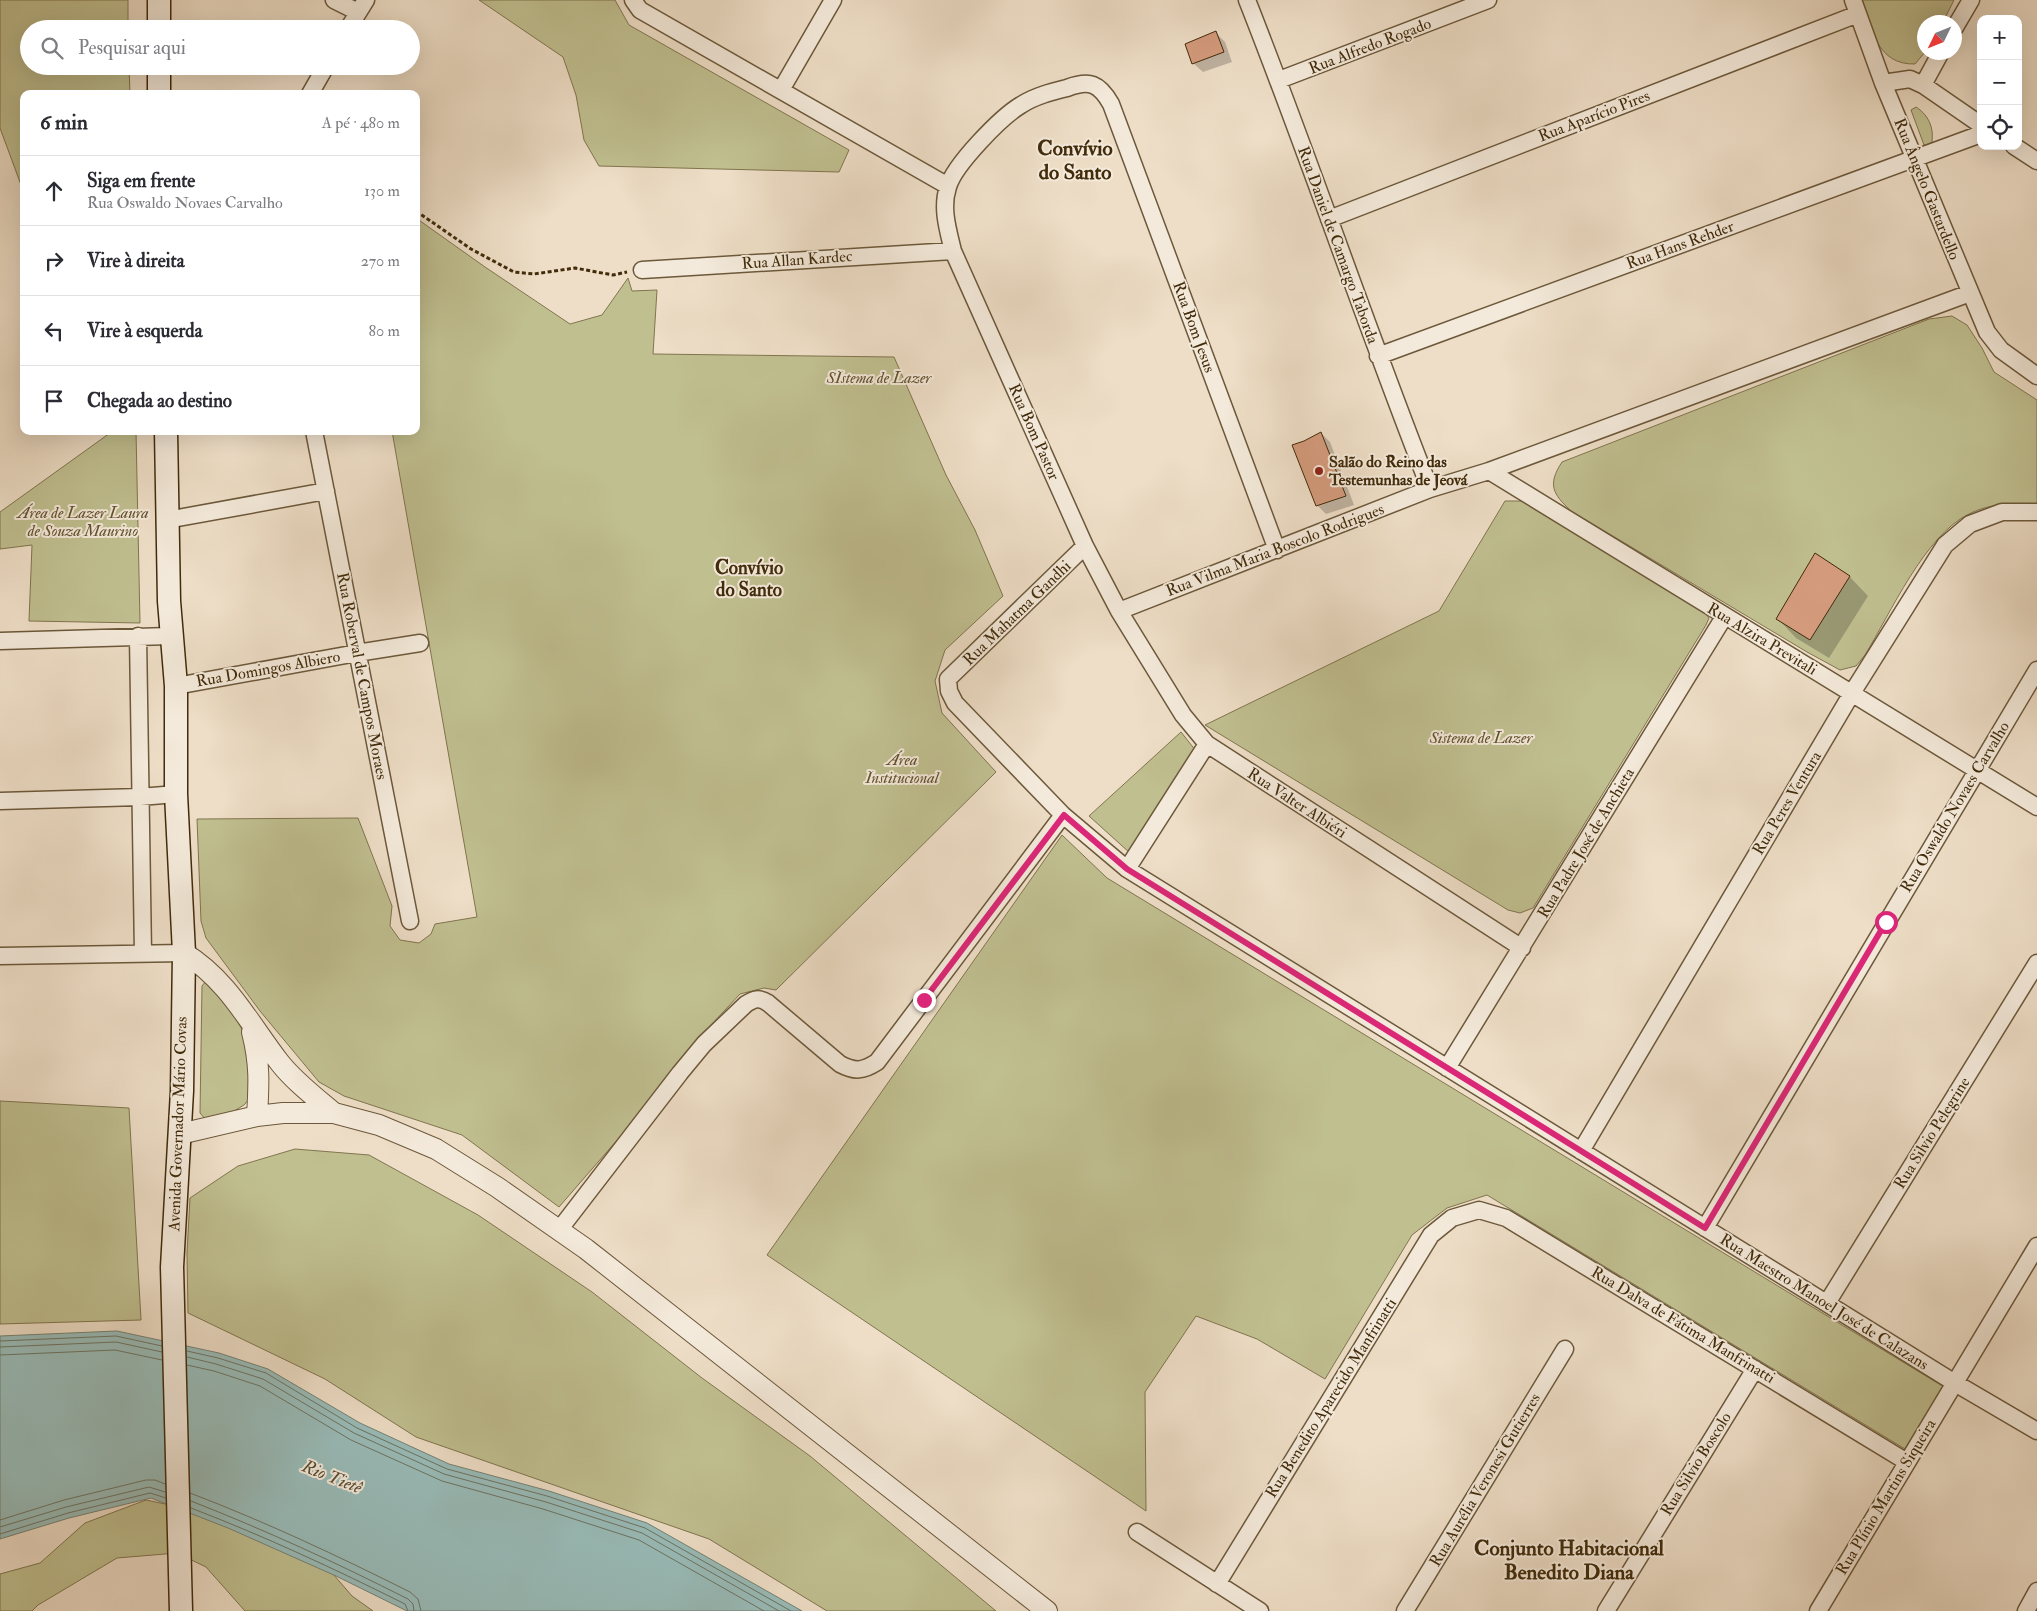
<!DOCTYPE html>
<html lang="pt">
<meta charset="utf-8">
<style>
:root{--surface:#fff;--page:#f7f7f7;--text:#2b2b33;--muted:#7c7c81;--line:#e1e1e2}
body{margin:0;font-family:"IM FELL Double Pica",serif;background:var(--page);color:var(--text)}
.controls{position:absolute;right:15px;top:15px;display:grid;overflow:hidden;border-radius:10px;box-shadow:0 5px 20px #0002}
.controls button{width:45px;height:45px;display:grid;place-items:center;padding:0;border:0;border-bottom:1px solid var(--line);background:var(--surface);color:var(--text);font:25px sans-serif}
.compass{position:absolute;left:1917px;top:15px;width:45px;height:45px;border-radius:50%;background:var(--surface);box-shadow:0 5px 20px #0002;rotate:227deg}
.stop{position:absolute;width:15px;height:15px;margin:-11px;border:4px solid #db2777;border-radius:50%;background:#fff}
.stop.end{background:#db2777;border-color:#fff;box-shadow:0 1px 5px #0008}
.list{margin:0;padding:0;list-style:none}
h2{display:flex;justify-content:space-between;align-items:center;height:65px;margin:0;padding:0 20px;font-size:21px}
h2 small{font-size:16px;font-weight:400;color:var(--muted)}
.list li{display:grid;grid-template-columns:32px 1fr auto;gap:15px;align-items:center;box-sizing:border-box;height:70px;padding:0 20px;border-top:1px solid var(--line)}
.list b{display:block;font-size:19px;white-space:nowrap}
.list p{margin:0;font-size:16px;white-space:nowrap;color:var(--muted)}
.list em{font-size:16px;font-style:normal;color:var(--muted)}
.icon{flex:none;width:28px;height:28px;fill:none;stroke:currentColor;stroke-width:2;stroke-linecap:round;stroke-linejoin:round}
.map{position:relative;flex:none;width:2037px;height:1611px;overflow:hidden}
.search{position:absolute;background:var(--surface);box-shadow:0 5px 20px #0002;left:20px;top:20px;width:400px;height:55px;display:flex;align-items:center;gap:12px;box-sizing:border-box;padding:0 18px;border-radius:28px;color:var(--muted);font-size:19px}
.panel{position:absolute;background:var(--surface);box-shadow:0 5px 20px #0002;left:20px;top:90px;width:400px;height:345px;border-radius:10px}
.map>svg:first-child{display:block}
.green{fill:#c0bf90;stroke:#80754e}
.water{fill:#99bcb9;stroke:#768273}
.shadow{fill:#0003}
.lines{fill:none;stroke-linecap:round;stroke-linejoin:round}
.shore{stroke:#6d7462;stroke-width:1}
.building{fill:#d49b7d;stroke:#412b0b}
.minor-casing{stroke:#6c583a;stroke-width:19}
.tertiary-casing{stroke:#6c583a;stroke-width:22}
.secondary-casing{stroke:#412b0b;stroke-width:25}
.path{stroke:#412b0b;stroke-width:3;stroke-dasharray:4 2.5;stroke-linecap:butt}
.minor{stroke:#f4eadb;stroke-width:16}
.tertiary{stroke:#f4eadb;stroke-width:20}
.secondary{stroke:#f4eadb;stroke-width:22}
.route{stroke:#db2777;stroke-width:6}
.poi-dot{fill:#8f2418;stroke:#f4eadb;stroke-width:2}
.labels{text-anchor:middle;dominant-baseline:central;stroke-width:4;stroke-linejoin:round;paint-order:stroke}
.street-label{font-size:16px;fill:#412b0b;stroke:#f4eadb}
.park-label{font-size:16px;font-style:italic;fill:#61502c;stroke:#f4eadb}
.poi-label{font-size:16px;font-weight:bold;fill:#412b0b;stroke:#f4eadb;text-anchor:start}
.water-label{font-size:18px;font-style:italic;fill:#574f36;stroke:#f4eadb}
.quarter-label{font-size:19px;font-weight:bold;fill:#412b0b;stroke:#f4eadb}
.district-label{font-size:21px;font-weight:bold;fill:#412b0b;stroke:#f4eadb}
</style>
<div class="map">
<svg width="2037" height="1611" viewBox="0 0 2037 1611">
<rect width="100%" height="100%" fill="#eedec7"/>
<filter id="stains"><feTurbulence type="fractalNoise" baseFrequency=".004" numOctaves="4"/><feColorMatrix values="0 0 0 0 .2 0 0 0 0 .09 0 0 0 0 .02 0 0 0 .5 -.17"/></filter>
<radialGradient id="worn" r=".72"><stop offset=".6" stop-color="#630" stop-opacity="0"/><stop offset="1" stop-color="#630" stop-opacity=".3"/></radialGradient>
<path class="green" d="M0,0H128V29H29V66H129L130,94H24V193L0,128Z
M479,0H615L629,25L849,150L839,172L599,166L584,140L576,95L563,57Z
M1860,0H1954L1943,22H1924L1925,52L1915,64C1877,65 1872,29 1860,0Z
M1916,107C1930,116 1935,130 1931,147L1924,145L1911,110Z
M416,218L485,267L570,324L602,315L628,278L632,291L657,290L653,354L894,357L946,475L975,530L1003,596L945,650L935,681L942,713L996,772L776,990L764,988L740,994L696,1041L638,1116L559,1207L462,1135L344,1096L319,1082L260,1011L206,938L201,921L197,819L358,818L392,906L390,926L400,940L419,943L431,934L435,924L477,917L392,431H416Z
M1952,316L1967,325L1982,348L1994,372L2037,400V505C2015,503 1990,503 1969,514C1925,535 1890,614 1865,655L1856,666L1840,670L1807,652L1571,511C1553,494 1547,485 1562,462L1929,319Z
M110,431H136L140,623L29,621L32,545L0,549V512L110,433Z
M1505,501H1528L1704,612L1709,618L1706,625L1533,908L1520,913L1508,910L1205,725L1439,611Z
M1181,732L1196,751L1130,853L1089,816Z
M1062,835L1107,878L1944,1387L1905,1449L1487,1195L1447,1208L1412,1235L1325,1379L1257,1339L1196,1316L1145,1392L1146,1511L767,1255Z
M206,981L222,996L243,1031L251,1076L250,1098L244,1105L219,1120H206L200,1113L202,986Z
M0,1101L129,1108L141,1320L0,1324Z
M295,1149L369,1155L478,1215L592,1292L702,1378L810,1456L996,1611H827L709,1539L416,1437L325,1379L188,1313L187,1253L190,1198L238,1166Z
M146,1500L175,1506L243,1501L333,1574L352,1596L373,1611H245L206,1567L177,1553L117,1558L38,1605L32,1611H0V1574L40,1563L85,1523Z"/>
<path class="water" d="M117,1331L219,1353L268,1369L360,1423L449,1464L549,1491L647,1523L802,1611H407L336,1576L228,1528L151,1498L69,1518L0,1539V1336Z"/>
<path class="shadow" d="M1216,33L1225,42L1232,62L1203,72L1193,63Z
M1321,433L1330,442L1354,505L1326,514L1317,505Z
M1816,555L1850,577L1868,596L1829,658L1796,638L1778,619Z"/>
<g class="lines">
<path class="shore" d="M0,1341L116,1336L162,1346
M0,1347L116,1342L162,1352
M187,1351L218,1358L266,1373L357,1428L447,1469L547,1496L645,1528L791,1611
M0,1355L115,1350L162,1360
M187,1357L216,1364L263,1379L354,1433L444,1474L546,1502L642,1533L779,1611
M187,1365L214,1371L260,1386L351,1440L442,1481L543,1509L639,1540L764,1611
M190,1493C266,1522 338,1556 410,1592L418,1599L421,1611
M191,1501C265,1530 337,1563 408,1599L413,1604L414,1611
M191,1508C264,1536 335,1569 405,1604L408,1611
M0,1520L64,1500L146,1480H155L165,1484
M0,1527L66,1507L149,1487L165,1492
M0,1534L68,1513L150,1493L166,1498"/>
</g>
<path class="building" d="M1216,31L1224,52L1192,64L1185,44Z
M1321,432L1346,496L1316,506L1292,445L1304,441Z
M1815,553L1850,576L1810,640L1776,619Z"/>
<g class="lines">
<defs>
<path id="minor" d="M334,0L358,12
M633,0L640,10L948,186
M1247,0C1311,162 1366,327 1430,489
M1853,0L1883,83L1987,332L2001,350L2037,376
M348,29L366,0
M1954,29L1971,0
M1279,80L1488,0
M1883,83L1910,79L1923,85L1981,125
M1923,85L1941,52
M781,90L833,0
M310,94L326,66
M2014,146L2037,161
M1329,219L1858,14
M642,270L953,251
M1378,356L1981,134
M314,431L410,921
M1489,471L2037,807
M167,520L326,491
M1085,546L948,679L949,691L955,703L1063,815L1127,869L1955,1383L2037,1431
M1277,550L1111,104C1107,97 1101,88 1093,85C1085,82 1075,85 1067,88C1051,92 1035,96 1021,105C1001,117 954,165 948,187C941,208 948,230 953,251L1085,546L1119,611L1183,715L1207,744L1522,948
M1119,611L1430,489L1489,471L1970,293
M138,636L143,954
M0,641L170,636
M176,686L357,653L420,643
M0,801L140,797L176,794
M1127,869L1207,744
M0,956L184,953
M1447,1068L1724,617
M1581,1151L1852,693L1945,545L1970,524L2002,512H2037
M1705,1228L2037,670
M559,1230L680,1073L704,1044L746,1004C754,999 759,997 768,1003L840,1064C855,1072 863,1071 877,1062L1063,815
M1827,1303L2037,963
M1137,1532L1260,1611
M1217,1584L1431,1235L1452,1218L1479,1210L1506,1218L1907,1462
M1405,1611L1565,1349
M1606,1611L1755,1369
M1818,1611L2037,1246
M2026,1611L2037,1591"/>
<path id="tertiary" d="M184,953C228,980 249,1023 280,1063C295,1082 315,1097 334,1113
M252,1032C260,1064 259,1083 257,1116
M180,1134L257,1116L283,1113H334L379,1125L436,1149L497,1187L586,1249L1047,1611"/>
<path id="secondary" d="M159,0V29
M159,66V94
M166,431L169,601L176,686V794L184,953L182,1091L172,1267L181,1611"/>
</defs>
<use href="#minor" class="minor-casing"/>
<use href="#tertiary" class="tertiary-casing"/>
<use href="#secondary" class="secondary-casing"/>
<path class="path" d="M416,211L471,249L514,272L534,274L575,268L613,275L627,272"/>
<use href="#minor" class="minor"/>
<use href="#tertiary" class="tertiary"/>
<use href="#secondary" class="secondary"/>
</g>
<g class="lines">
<path class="route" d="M924,1000L1064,815L1127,869L1705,1228L1886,922"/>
</g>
<circle class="poi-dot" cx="1319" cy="471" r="5"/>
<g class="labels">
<g class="street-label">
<text transform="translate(1370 46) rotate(-21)">Rua Alfredo Rogado</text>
<text transform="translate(1594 116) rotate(-21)">Rua Aparício Pires</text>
<text transform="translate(1927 189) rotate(68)">Rua Ângelo Gastardello</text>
<text transform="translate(1338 245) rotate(70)">Rua Daniel de Camargo Taborda</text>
<text transform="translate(1680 245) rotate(-20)">Rua Hans Rehder</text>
<text transform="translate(797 260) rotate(-4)">Rua Allan Kardec</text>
<text transform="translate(1194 327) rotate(70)">Rua Bom Jesus</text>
<text transform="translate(1034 432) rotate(66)">Rua Bom Pastor</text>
<text transform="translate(1275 550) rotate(-21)">Rua Vilma Maria Boscolo Rodrigues</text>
<text transform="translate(1017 613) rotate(-44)">Rua Mahatma Gandhi</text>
<text transform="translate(1762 639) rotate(31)">Rua Alzira Previtali</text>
<text transform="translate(268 669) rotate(-10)">Rua Domingos Albiero</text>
<text transform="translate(362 676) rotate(79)">Rua Roberval de Campos Moraes</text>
<text transform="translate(1297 803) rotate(33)">Rua Valter Albiéri</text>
<text transform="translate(1787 803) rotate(-59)">Rua Peres Ventura</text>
<text transform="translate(1955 807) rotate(-59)">Rua Oswaldo Novaes Carvalho</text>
<text transform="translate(1586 843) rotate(-59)">Rua Padre José de Anchieta</text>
<text transform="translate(178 1124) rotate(-88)">Avenida Governador Mário Covas</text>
<text transform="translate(1932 1133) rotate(-58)">Rua Silvio Pelegrine</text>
<text transform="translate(1824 1302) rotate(32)">Rua Maestro Manoel José de Calazans</text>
<text transform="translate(1683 1325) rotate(31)">Rua Dalva de Fátima Manfrinatti</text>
<text transform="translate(1331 1398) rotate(-58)">Rua Benedito Aparecido Manfrinatti</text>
<text transform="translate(1696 1464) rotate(-58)">Rua Silvio Boscolo</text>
<text transform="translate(1485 1480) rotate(-59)">Rua Aurélia Veronesi Gutierres</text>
<text transform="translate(1886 1497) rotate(-59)">Rua Plínio Martins Siqueira</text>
</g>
<g class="park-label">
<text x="879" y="378">SIstema de Lazer</text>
<text x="83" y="513">Área de Lazer Laura<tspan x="83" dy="18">de Souza Maurino</tspan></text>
<text x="1481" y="738">Sistema de Lazer</text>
<text x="902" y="760">Área<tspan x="902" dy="18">Institucional</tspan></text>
</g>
<g class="poi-label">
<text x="1329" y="462">Salão do Reino das<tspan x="1329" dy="18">Testemunhas de Jeová</tspan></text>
</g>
<g class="water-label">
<text transform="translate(332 1477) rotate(22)">Rio Tietê</text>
</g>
<g class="quarter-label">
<text x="749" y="568">Convívio<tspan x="749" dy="22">do Santo</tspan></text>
</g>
<g class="district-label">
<text x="1075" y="148">Convívio<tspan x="1075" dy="24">do Santo</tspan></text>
<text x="1569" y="1548">Conjunto Habitacional<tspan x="1569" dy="24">Benedito Diana</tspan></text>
</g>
</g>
<rect width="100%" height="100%" filter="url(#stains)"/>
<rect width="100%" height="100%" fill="url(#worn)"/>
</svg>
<div class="controls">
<button>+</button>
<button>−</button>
<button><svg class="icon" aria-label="locate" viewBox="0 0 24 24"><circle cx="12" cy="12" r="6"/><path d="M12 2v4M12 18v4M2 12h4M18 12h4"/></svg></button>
</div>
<svg class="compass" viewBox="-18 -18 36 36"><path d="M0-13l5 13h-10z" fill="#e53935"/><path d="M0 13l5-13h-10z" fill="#7c7c81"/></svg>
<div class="stop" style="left:1886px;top:922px"></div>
<div class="stop end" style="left:924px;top:1000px"></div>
<div class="search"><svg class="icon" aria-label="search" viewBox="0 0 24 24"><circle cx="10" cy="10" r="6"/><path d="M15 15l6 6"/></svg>Pesquisar aqui</div>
<section class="panel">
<h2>6 min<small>A pé · 480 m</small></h2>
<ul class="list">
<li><svg class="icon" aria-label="ahead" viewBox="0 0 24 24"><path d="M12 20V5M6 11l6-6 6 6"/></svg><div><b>Siga em frente</b><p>Rua Oswaldo Novaes Carvalho</p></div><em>130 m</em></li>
<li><svg class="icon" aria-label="right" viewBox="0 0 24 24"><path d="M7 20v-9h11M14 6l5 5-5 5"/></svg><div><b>Vire à direita</b></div><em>270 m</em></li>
<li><svg class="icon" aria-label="left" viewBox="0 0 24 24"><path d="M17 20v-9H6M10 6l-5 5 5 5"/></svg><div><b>Vire à esquerda</b></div><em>80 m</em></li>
<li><svg class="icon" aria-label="arrive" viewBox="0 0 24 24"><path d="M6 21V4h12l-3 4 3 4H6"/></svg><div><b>Chegada ao destino</b></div></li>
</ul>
</section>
</div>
